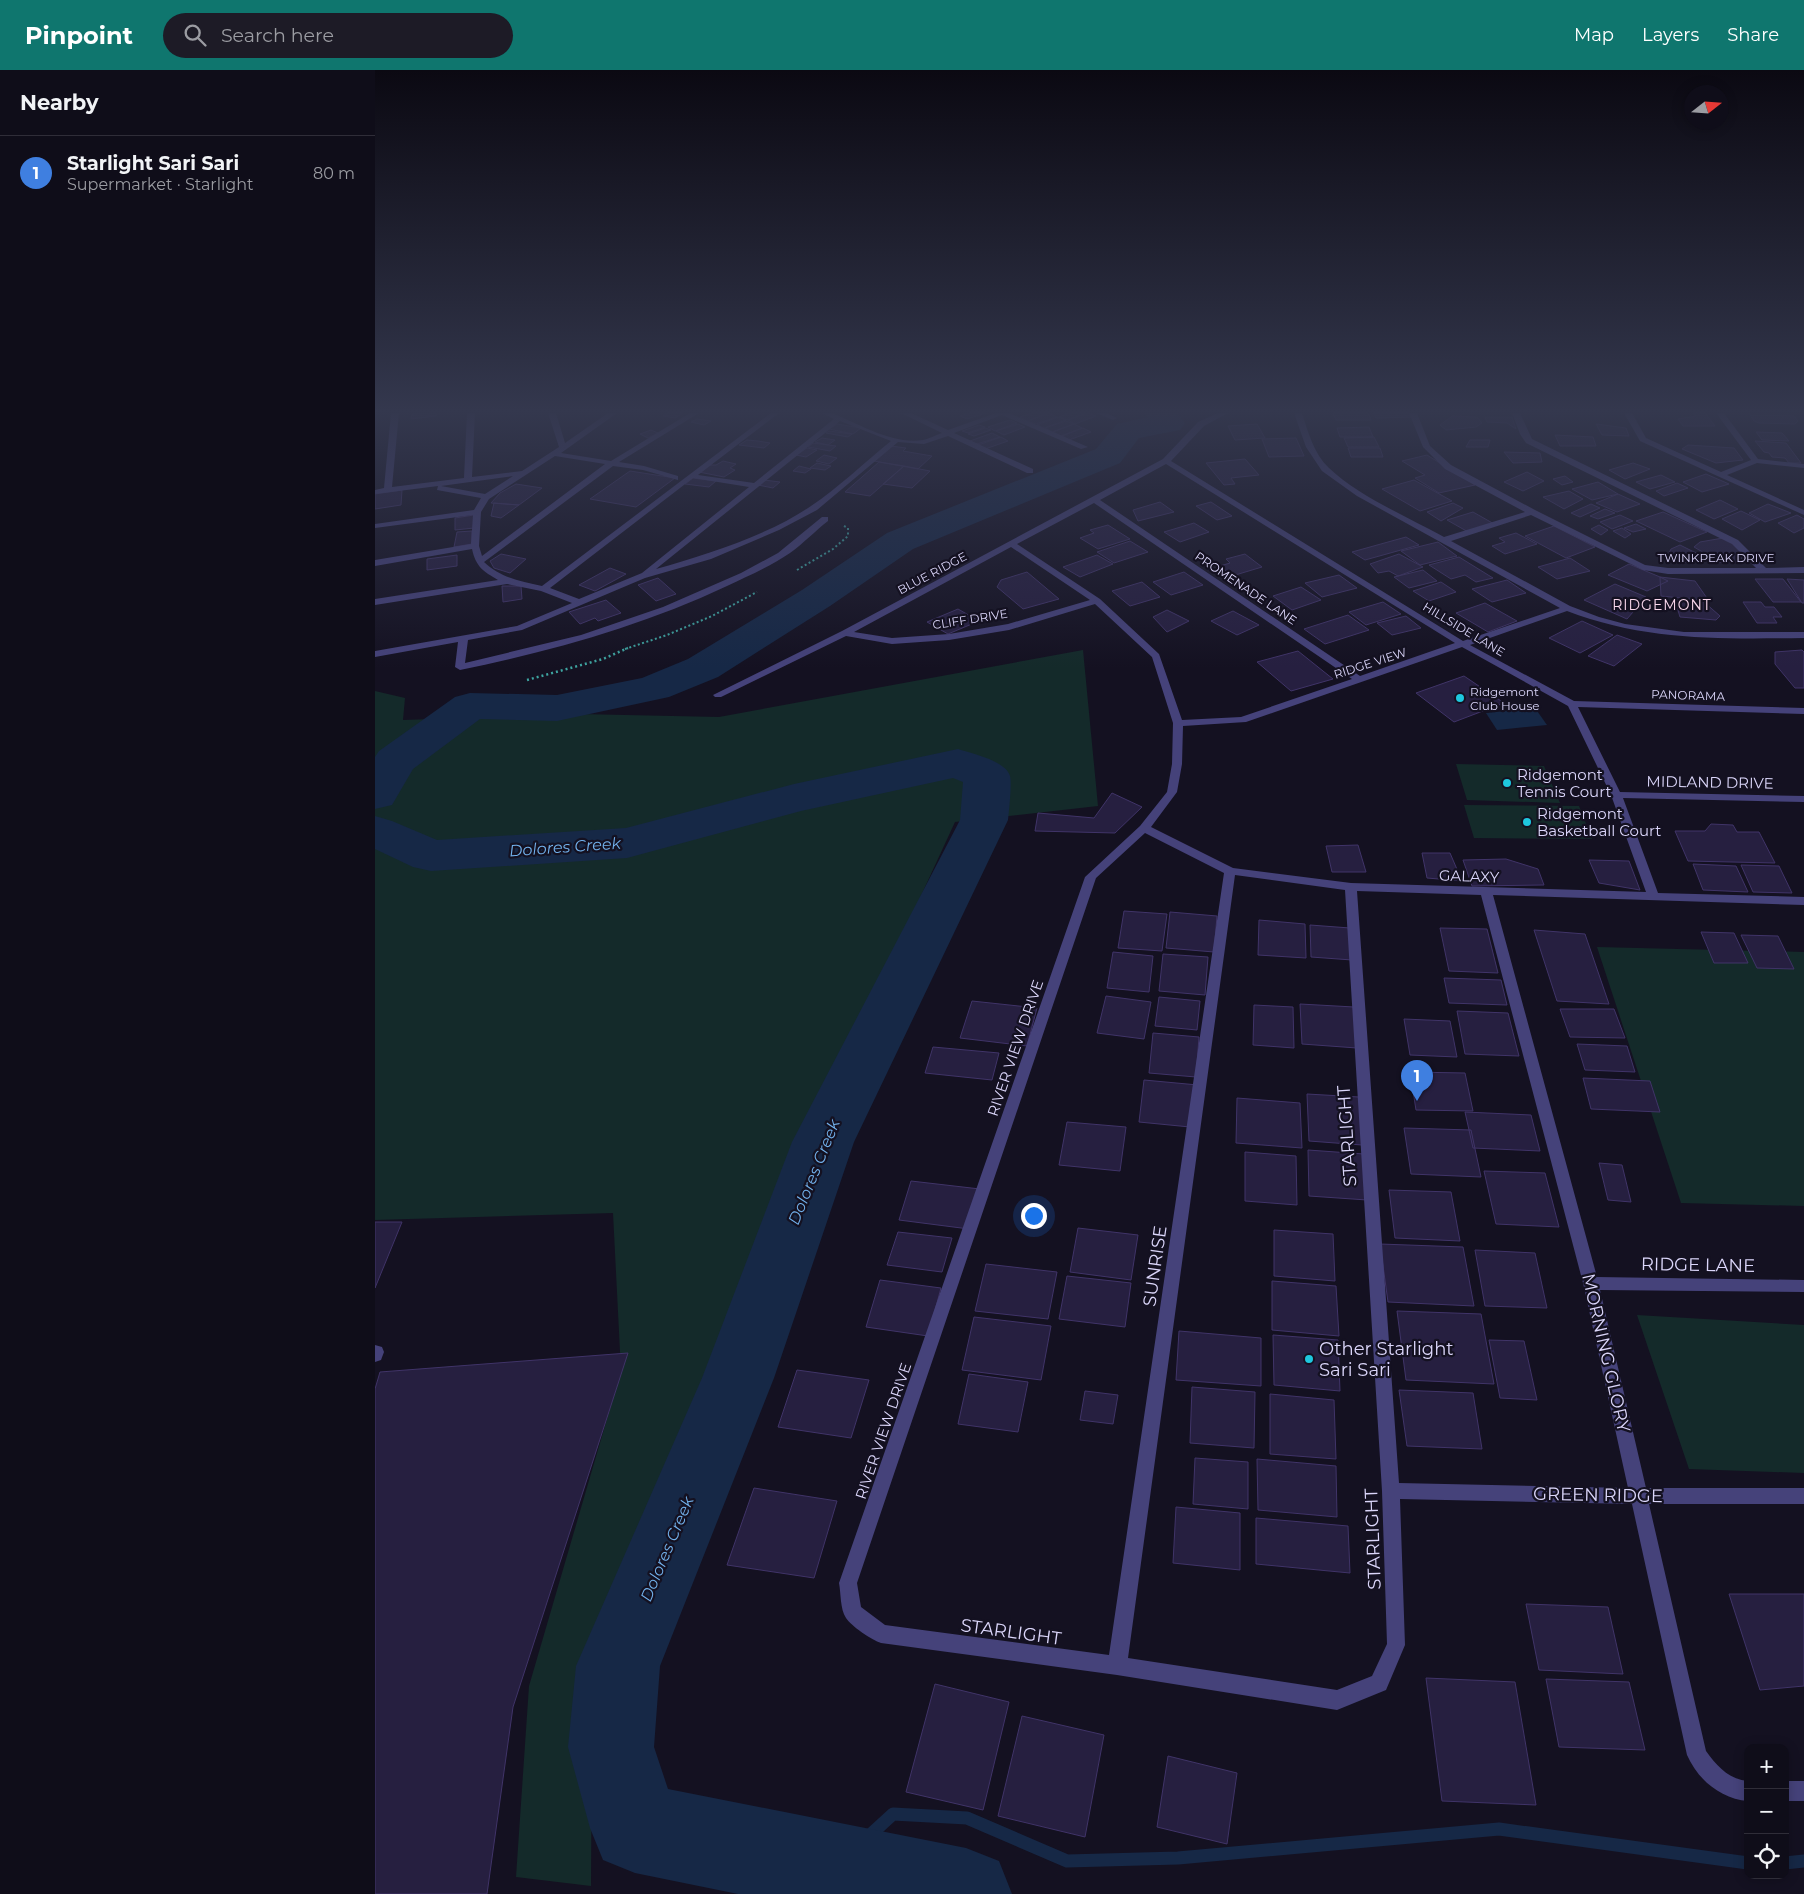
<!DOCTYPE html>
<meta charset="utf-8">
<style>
:root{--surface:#0f0d19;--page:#1d1b26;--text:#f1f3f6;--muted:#9b9ca2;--line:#2f2d38;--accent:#0f766e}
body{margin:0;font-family:Montserrat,sans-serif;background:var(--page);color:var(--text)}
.controls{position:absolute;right:15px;bottom:15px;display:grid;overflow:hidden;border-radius:10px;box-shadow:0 2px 12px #0003}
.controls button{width:45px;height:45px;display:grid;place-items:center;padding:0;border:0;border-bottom:1px solid var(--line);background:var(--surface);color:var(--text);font:25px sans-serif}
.compass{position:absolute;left:1309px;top:15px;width:45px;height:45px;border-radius:50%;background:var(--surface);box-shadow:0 2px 12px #0003;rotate:73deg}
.you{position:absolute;left:658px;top:1145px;width:18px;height:18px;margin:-12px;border:4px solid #fff;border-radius:50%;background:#1a73e8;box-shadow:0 0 0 8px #1a73e833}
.badge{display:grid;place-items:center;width:32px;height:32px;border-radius:50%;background:var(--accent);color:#fff;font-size:16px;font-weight:700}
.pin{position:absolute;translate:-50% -41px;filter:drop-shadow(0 1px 2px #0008)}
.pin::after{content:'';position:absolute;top:26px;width:18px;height:15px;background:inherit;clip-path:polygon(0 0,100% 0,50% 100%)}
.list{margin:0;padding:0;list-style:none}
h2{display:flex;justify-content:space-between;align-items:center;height:65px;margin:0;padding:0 20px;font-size:21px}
h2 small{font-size:16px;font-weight:400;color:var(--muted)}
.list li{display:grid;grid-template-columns:32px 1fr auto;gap:15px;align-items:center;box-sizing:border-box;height:75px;padding:0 20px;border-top:1px solid var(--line)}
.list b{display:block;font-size:19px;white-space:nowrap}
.list p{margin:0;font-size:16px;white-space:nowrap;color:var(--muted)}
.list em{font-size:16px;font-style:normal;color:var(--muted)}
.icon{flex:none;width:28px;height:28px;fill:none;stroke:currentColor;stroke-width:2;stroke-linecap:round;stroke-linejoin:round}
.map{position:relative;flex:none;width:1429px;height:1824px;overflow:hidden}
header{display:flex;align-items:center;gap:30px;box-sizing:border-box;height:70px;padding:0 25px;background:var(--accent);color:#fff}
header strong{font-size:24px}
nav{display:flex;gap:28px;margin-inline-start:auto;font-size:18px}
.search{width:350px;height:45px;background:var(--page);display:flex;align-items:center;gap:12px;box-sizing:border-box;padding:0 18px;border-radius:28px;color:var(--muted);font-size:19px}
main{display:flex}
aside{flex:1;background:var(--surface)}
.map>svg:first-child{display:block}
.green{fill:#142a2a}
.water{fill:#162846}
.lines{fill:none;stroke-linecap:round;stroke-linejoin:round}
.stream{stroke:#162846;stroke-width:13}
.river{fill:#162846;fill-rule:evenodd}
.building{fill:#261f40;stroke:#403468}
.path-far1{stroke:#3ea5a1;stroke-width:2;stroke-dasharray:2 2.5;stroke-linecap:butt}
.path{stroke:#3ea5a1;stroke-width:2.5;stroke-dasharray:2 3;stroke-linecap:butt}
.lane{fill:#45427a;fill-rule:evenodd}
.street{fill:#45427a;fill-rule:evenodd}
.poi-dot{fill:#1ec7de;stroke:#141121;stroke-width:2}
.labels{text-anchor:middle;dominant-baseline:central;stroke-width:4.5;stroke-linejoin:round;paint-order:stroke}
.far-street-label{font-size:12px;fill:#dbd6fa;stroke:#141121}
.far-poi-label{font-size:12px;fill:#dbd6fa;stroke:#141121;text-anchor:start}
.far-neighbourhood-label{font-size:14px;letter-spacing:1px;fill:#fad8ed;stroke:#141121}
.poi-label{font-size:15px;fill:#dbd6fa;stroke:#141121;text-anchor:start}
.street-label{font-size:15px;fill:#dbd6fa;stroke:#141121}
.water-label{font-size:16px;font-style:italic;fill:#72b1ec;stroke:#141121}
.near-street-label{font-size:18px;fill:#dbd6fa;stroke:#141121}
.near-poi-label{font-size:18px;fill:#dbd6fa;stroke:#141121;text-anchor:start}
</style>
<header>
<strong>Pinpoint</strong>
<div class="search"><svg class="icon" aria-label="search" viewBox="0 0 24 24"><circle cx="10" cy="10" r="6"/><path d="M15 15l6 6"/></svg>Search here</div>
<nav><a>Map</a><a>Layers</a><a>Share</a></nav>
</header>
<main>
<aside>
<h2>Nearby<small></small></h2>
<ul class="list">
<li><span class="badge" style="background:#3f7fe0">1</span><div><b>Starlight Sari Sari</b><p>Supermarket · Starlight</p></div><em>80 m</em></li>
</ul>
</aside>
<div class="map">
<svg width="1429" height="1824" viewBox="0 0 1429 1824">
<rect width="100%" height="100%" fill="#141121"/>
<path class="green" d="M708,580L723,736L580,752L362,1224L217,1636L216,1816L141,1807L154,1616L246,1301L238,1143L0,1150V621L30,628L28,650L59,649L103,642L344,647Z
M1081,694L1169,696L1185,733L1092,730Z
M1089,735L1204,736L1217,769L1099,768Z
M1222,877L1429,882V1136L1306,1133Z
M1262,1245L1429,1255V1403L1314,1399Z"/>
<path class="water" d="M1160,638L1172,655L1122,660L1111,643Z"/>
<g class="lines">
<path class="stream" d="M1410,1793L1429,1791
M459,1798L518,1744L592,1748L692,1791L803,1788L1124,1759L1373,1793"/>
<path class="river" d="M770,343H802L810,353L805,360L764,368L745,393L538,479L455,536L343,607L294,627L182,651L105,649L38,699L17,735L0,739V687L4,681L80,627L95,623L182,625L267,608L313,589L427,520L512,463L721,379L742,354L773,347Z
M583,679C596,683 631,691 635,706C637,713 634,741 633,750L479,1072L399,1308L285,1596L279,1677L293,1719L591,1778L624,1791L637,1824H363L260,1803L228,1790L215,1758L193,1677L201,1596L327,1308L417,1072L585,750L588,712L578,708L426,741L252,788L56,801L38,797L0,779V746L17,751L62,770L251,758L419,714Z"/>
</g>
<path class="building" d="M61,343V346L36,349L37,344Z
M292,343H308L300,348L288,346Z
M594,343H611L592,349L585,346Z
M657,343H674L652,351L645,347Z
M674,343L682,347L661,354L653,351Z
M694,343H711L692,350L684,347Z
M713,343L721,346L700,354L693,350Z
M958,343H993L996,350H961Z
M998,343H1034L1037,347L1001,348Z
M1319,343H1330L1340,356H1308L1303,349L1321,346Z
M1375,345L1419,346L1423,351L1420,354L1384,353L1379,351Z
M1077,346L1102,347L1107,353L1101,357L1071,360L1065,355Z
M683,347L691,350L669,358L662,355Z
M1110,347H1137L1141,359L1132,353L1112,352Z
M322,349L336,351L329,355L316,352Z
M635,350L642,353L620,361L613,357Z
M691,351L699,354L677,362L670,358Z
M462,354L486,358L478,364L454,359Z
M643,354L650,357L629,365L621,361Z
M699,354L707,358L686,366L678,362Z
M882,354L890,368L860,370L853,356Z
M1221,354L1251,358L1254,366L1227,365Z
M604,355L610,357L593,363L587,361Z
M994,357L998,367H965L962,358Z
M610,358L616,360L599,366L593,364Z
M708,358L716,362L694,370L687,366Z
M276,360L283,363L273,368L265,364Z
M454,361L477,364L473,367L451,363Z
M1381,362L1407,363L1414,371L1387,370Z
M617,363L625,367L602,374L595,371Z
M1180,365L1218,367L1221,376H1185Z
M626,367L633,371L610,379L603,375Z
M999,367L1004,377H973L969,368Z
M447,368L460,370L453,375L440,372Z
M921,368L929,386L894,387L887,369Z
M372,370L383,371L395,373L389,378L364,375Z
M1095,370H1115L1113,377H1091Z
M1380,371L1411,373L1426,393H1414L1410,388L1397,387L1394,383L1389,382Z
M438,373L461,376L455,381L433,377Z
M1313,375L1359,378L1368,390L1341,393L1307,379Z
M516,376L531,378L528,381L557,386L543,399L499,391Z
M432,378L442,380L431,387L421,385Z
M973,378H1005L1008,387H976Z
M1129,382L1165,383L1167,392L1138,393Z
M449,385L462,388L454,394L441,391Z
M1052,385L1100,415L1064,423L1040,408L1050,405L1027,391Z
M870,389L884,405L856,408L860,414L849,415L831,393Z
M348,391L361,394L355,398L360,400L349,407L324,402L333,395H341Z
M504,392L529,396L495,426L470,422Z
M442,393L456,396L450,400L435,398Z
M1258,393L1275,399L1250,409L1234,400Z
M424,396L436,399L430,403L418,401Z
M529,396L555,401L537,418L508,414Z
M255,401L300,408L261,437L215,429Z
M1152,402L1169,411L1148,421L1129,412Z
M1331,404L1354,414L1327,422L1308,412Z
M1286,405L1300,412L1275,419L1261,412Z
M1190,406L1198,412L1187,415L1178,409Z
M318,408L341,411L334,417L310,414Z
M389,410L405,412L398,418L383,415Z
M1039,410L1077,431L1045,441L1007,419Z
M1223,412L1243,424L1217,430L1197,419Z
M1302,413L1313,418L1289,426L1281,421Z
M141,414L167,418L144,435L116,433L125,423Z
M27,420L26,435L0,439V424Z
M1194,421L1208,429L1189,439L1168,427Z
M1243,424L1265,434L1242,442L1221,433Z
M1345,430L1363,439L1339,449L1321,440Z
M785,432L799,442L763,451L758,440Z
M836,432L857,446L842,450L821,436Z
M119,433L144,435L126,448L116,446Z
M1078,433L1088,438L1066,451L1052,442Z
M1216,434L1225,438L1205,447L1196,443Z
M1393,434L1416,443L1390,452L1374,443Z
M1230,439L1240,443L1223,449L1215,446Z
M1366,441L1385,450L1367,460L1347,449Z
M1098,442L1121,455L1095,463L1072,450Z
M1288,442L1332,462L1305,472L1261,451Z
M99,445V458L80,460V448Z
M1245,445L1258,451L1237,459L1225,452Z
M1422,445L1429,449V458L1419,463L1403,453Z
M819,453L834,462L805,472L789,462Z
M1261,454L1271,459L1258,462L1249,458Z
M733,455L755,469L723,479L705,468L719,463L715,460Z
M1224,455L1233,460L1226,465L1216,459Z
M1179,456L1220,477L1191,488L1150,466Z
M1247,458L1256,464L1250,468L1238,461Z
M97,461V474L79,477L82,462Z
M1141,463L1162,474L1130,484L1117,476L1130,472L1124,468Z
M1031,467L1044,475L990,490L977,482Z
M1348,468L1363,476L1374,492H1336L1331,484L1319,477L1325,472Z
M755,471L773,482L739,493L722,482Z
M1063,472L1082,486L1045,495L1026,481Z
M1305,475L1327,486L1309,493L1293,485L1296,479Z
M126,484L151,489L135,503L119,498L115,491Z
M870,484L887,497L857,506L845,496L855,493L851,489Z
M1024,484L1048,497L1023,506L1014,501L1003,503L995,494Z
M82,485V496L52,500V489Z
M722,485L738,494L705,507L688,497Z
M1084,487L1118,508L1101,512L1090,505L1076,509L1054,495Z
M1195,488L1215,501L1182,509L1163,497Z
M1254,494L1285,507L1293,511L1272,521L1233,505Z
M235,498L251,504L220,521L204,515Z
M1048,500L1062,511L1034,518L1019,507Z
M652,502L684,529L648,539L622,517L626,510Z
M809,502L828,515L796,525L778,512Z
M964,505L982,518L947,527L930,513Z
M1285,507L1320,511L1334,531L1286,526Z
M283,508L301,524L281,531L263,515Z
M1380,509H1408L1426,532H1398Z
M1412,509L1429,510V533H1427Z
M1132,510L1151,523L1117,532L1097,519Z
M767,512L785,527L755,536L737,521Z
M1066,512L1081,522L1054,531L1038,521Z
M1240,514L1271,527L1252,549L1209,530Z
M127,516H146L147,529L128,532Z
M926,517L946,530L917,540L898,526Z
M231,530L246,543L223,551L220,548L205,554L194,542Z
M1300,530L1329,532L1345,546L1341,550L1305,547Z
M1008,532L1026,544L991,555L974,542Z
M1368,532H1386L1390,537H1399L1407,547H1398L1402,553H1382Z
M1110,533L1142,551L1113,562L1081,543Z
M583,539L604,551L573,564L552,552Z
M792,540L814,551L792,562L778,547Z
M858,541L884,555L862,565L836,551Z
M973,545L994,560L950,574L929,559Z
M1031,546L1046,558L1017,565L1002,553Z
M1207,551L1238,565L1205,583L1174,568Z
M1242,565L1267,574L1239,596L1213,586Z
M1427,580L1429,582V618H1420L1400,594V582Z
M923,581L958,609L916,621L882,592Z
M1089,606L1129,633L1079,652L1041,623Z
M737,723L767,737L740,763L660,761L663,743L719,748Z
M1336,754L1358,755L1362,762H1384L1400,793L1313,791L1300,761H1330Z
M983,775L991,802H957L951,776Z
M1047,783H1075L1087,811L1052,808Z
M1131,789L1163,799L1169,815L1097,816L1088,790Z
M1214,790L1254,791L1265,820L1224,813Z
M1318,794L1361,796L1373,822L1328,820Z
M1366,795L1404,796L1417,823L1378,822Z
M749,841L792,844L787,881L743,878Z
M795,842L842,846L839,882L791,878Z
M884,850L930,854L931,888L883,885Z
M935,855L975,858L977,890L936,887Z
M1065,858L1112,859L1123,903L1074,901Z
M1159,860L1210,864L1234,934L1182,931Z
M1326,862L1359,863L1373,893H1339Z
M1366,865L1403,866L1419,899L1382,898Z
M738,882L778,886L774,922L732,918Z
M788,884L833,887L830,925L784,921Z
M1069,908L1126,910L1132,935L1074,933Z
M731,926L776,932L769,969L722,963Z
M784,927L825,931L822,960L780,956Z
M597,931L662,938L652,976L585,968Z
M925,934L979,937L982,978L927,974Z
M879,935L918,937L919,978L878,975Z
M1185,939H1239L1250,968L1195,967Z
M1082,941L1133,943L1144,986L1090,984Z
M1029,949L1075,951L1082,987L1035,985Z
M778,963L824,967L821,1007L774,1003Z
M1202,974L1252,976L1260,1002L1210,1000Z
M558,977L624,983L617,1010L550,1003Z
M1035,1002L1090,1003L1098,1041L1041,1040Z
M1208,1008L1275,1011L1285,1042L1216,1039Z
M769,1010L823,1015L815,1057L764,1052Z
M932,1024L984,1027L987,1075L934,1071Z
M862,1028L925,1033L927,1078L861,1073Z
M1090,1042L1156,1045L1165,1081L1098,1078Z
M692,1052L751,1057L745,1101L684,1095Z
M1029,1058L1096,1060L1106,1107L1036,1104Z
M933,1080L989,1084L992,1130L934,1126Z
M870,1082L921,1086L922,1135L870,1131Z
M1224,1093L1247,1095L1256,1132L1233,1130Z
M1109,1101L1170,1103L1184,1157L1121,1154Z
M536,1111L605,1119L594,1159L524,1150Z
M1014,1120L1076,1122L1085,1171L1020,1168Z
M0,1152H27L0,1218Z
M703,1158L763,1165L756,1210L695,1202Z
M899,1160L958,1164L960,1211L899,1206Z
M523,1162L577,1168L567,1202L512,1195Z
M1005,1174L1088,1177L1099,1236L1013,1232Z
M1100,1180L1160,1183L1172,1238L1110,1236Z
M611,1194L682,1202L673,1249L600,1241Z
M692,1206L756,1213L750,1257L684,1249Z
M505,1210L566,1218L553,1266L491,1257Z
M897,1211L961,1216L964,1266L897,1260Z
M1022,1241L1106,1244L1119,1314L1031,1310Z
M599,1247L676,1256L666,1310L587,1300Z
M804,1261L886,1268V1316L801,1310Z
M898,1265L963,1270L965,1321L899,1315Z
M1114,1270L1149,1271L1162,1330L1125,1328Z
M253,1283L138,1637L112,1824H0V1319L5,1302Z
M422,1300L494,1310L476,1368L403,1357Z
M594,1304L653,1312L643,1362L583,1354Z
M817,1317L880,1322L879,1378L815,1373Z
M1024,1320L1098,1323L1107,1379L1032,1376Z
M710,1321L743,1325L738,1354L705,1350Z
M895,1324L959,1330L961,1389L895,1384Z
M820,1388L873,1392V1439L818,1434Z
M882,1389L961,1396L962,1447L883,1440Z
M379,1418L462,1431L439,1508L352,1495Z
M801,1437L865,1443V1500L798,1493Z
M881,1448L973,1456L975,1503L881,1494Z
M1354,1524H1429V1616L1385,1620Z
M1151,1534L1233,1537L1248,1604L1164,1600Z
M1051,1608L1140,1612L1161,1735L1067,1731Z
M1171,1609L1254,1612L1270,1680L1184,1677Z
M560,1614L634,1632L608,1740L531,1722Z
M647,1646L729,1665L710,1767L623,1746Z
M793,1686L862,1703L852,1774L782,1757Z"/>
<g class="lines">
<path class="path-far1" d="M422,500L458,479L473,466V458L467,455
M250,579L292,565L337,546L382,522"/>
<path class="path" d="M152,610L228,589L253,578"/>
<path class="lane" d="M0,1275L7,1277L9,1282L6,1290L0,1292Z"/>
<path class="street" d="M16,343H24L17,417L89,408L92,343H100L97,407L147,401L184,377L173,343H181L190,373L233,343H242L186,383L236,391L315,343H324L244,392L269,396L303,406V410L268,400L238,396L109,492C126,508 145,511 167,516L396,343H404L323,405L379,413L459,349L447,343H457C484,354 518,375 548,370C554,369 561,365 567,363L526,343H536L573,360L621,343H634L713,377L706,379L627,345L579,363L658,399V403H652L573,366L549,374L523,372L442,440L404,460L336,489L270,508L147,560L93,570L90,593L206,565L288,537L366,503L403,483L447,447H453V451C440,461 429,473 415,483C396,496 373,506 352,516C267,556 177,581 85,600L80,597L83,572L0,587V581L142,556L197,533L166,521L132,514L0,535V529L123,510C108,501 101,497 97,479L0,496V490L96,474L98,445L0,458V454L99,440L106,428L62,420L63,416L0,424V420L9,418ZM465,351L516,371C490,392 463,418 436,436C394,465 330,485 281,499ZM180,386L230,394L107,486L104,476L106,442L114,429ZM138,406L110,424L66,416ZM318,408L374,417L267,503L204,529L175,518Z
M721,343H731L742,348L738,350Z
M843,343H853L829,356L796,391L1088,571L1185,538L982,426L947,401L931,377L919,343H927C933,362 939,384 954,398C983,426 1033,447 1069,467L1150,442L1070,399L1048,377L1034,343H1042L1055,376L1076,395L1160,440L1270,495L1293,498H1381L1357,474L1151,373L1145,364L1137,343H1145L1157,369L1363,470L1391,498L1429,497V503L1293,504L1268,500L1156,445L1076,471L1195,536L1224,547L1250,554L1309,562H1429V568C1346,569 1270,571 1192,541L1095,575L1199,631L1429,638V644L1203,637L1245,722L1429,726V732L1248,728L1283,823L1429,827V835L1118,825L1222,1207L1429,1210V1222L1225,1220L1271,1418H1429V1434H1274L1331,1681C1342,1696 1353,1709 1373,1711V1731C1346,1729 1323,1710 1312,1685L1257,1434L1025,1429L1030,1575L1011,1620L962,1640L742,1605L506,1573C497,1570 476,1556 471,1548C465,1539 466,1523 464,1513L710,807L765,756L792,722L797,694L798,653L777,587L720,534L634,560L574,570L517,574L471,566L346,627H340L338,625L467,561L788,389L823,352ZM791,394L1080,573L985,606L725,430ZM719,433L977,609L866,647L807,650L784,584L725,529L642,474ZM636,477L715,530L633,554L574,564L517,568L479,562ZM1087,577L1193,636L1236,725L1271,822L976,813L858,798L776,757L802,722L807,694L808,656L871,652ZM770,763L849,803L734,1585L510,1555L486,1537L482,1513L721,808ZM860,805L970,820L1007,1421L1012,1574L997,1606L962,1620L753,1588ZM982,821L1106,825L1208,1213L1253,1418L1024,1413Z
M1249,343H1257L1271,368L1346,402L1376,390L1341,343H1349L1383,389L1429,394V398L1382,393L1352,405L1429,440V445L1265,371Z
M1410,1711H1429V1731H1410Z"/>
</g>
<linearGradient id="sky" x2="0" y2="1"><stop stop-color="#0b0912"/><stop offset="0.57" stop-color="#34384e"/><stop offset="1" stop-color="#34384e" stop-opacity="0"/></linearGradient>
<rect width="1429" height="598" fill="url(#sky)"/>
<g class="poi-dot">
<circle cx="1085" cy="628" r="5"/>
<circle cx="1132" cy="713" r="5"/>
<circle cx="1152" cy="752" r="5"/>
<circle cx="934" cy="1289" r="5"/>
</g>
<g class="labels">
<g class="far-street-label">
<text x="1341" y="487">TWINKPEAK DRIVE</text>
<text transform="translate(557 503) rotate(-28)">BLUE RIDGE</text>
<text transform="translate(871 518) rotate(34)">PROMENADE LANE</text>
<text transform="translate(595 549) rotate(-9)">CLIFF DRIVE</text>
<text transform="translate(1089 559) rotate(31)">HILLSIDE LANE</text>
<text transform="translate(995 593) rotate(-18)">RIDGE VIEW</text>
<text transform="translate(1313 625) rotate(2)">PANORAMA</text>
</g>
<g class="far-poi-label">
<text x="1095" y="621">Ridgemont<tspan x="1095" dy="14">Club House</tspan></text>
</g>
<g class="far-neighbourhood-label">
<text x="1287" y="535">RIDGEMONT</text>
</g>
<g class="poi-label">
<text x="1142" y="704">Ridgemont<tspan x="1142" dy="17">Tennis Court</tspan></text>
<text x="1162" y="743">Ridgemont<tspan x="1162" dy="17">Basketball Court</tspan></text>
</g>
<g class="street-label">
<text transform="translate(1335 712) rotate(1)">MIDLAND DRIVE</text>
<text transform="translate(1094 806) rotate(2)">GALAXY</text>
<text transform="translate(640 978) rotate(-71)">RIVER VIEW DRIVE</text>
<text transform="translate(508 1361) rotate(-71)">RIVER VIEW DRIVE</text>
</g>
<g class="water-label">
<text transform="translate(190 777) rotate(-4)">Dolores Creek</text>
<text transform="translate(439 1102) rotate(-68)">Dolores Creek</text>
<text transform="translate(292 1479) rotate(-67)">Dolores Creek</text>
</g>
<g class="near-street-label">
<text transform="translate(972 1066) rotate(-94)">STARLIGHT</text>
<text transform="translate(1323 1195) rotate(1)">RIDGE LANE</text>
<text transform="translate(780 1196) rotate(-82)">SUNRISE</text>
<text transform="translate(1231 1283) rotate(77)">MORNING GLORY</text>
<text transform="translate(1223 1425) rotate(1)">GREEN RIDGE</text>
<text transform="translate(998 1469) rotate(-92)">STARLIGHT</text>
<text transform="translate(636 1562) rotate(8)">STARLIGHT</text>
</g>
<g class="near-poi-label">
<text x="944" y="1279">Other Starlight<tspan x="944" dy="21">Sari Sari</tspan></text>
</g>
</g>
</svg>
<div class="controls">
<button>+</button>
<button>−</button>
<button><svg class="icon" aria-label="locate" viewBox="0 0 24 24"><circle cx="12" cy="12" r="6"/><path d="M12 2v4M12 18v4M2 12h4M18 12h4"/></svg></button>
</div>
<svg class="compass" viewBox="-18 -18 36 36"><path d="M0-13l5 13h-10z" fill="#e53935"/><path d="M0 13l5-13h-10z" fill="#9b9ca2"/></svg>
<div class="you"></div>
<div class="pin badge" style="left:1042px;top:1031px;background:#3f7fe0">1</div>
</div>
</main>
